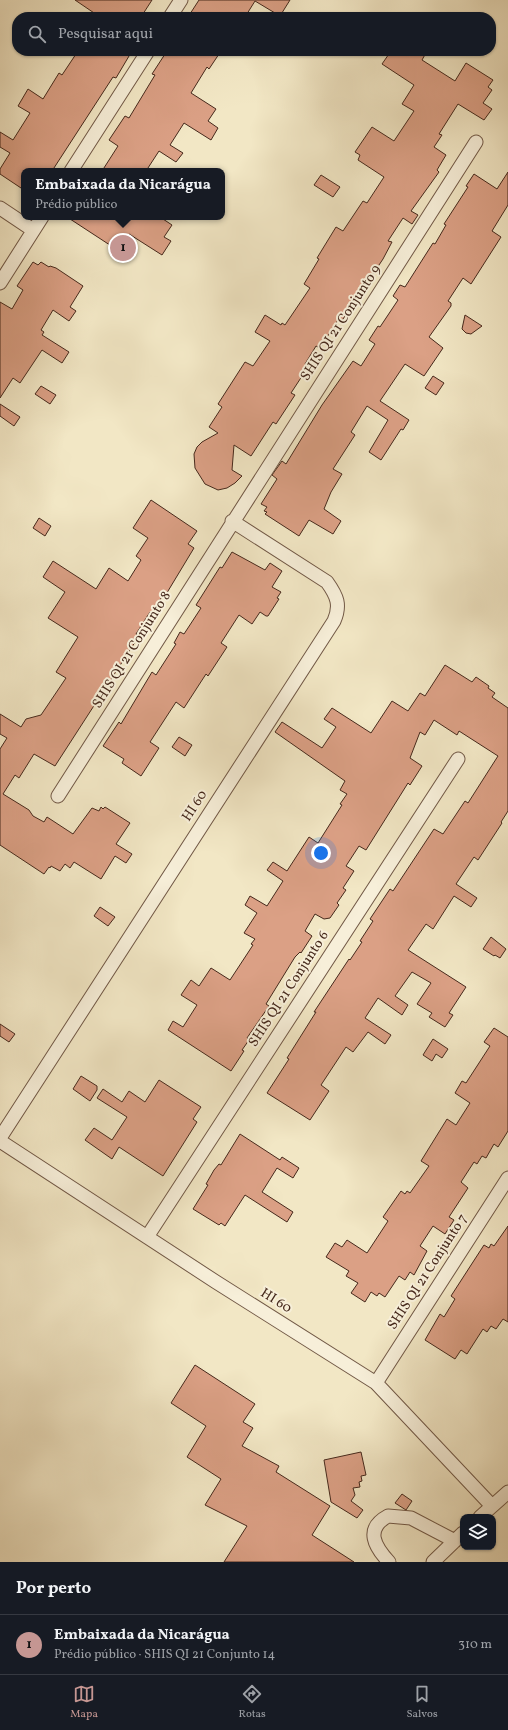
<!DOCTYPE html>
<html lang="pt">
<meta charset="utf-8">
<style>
:root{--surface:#171b24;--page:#242831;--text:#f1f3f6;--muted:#9ea1a6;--line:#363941;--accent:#c59692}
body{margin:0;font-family:Vollkorn,serif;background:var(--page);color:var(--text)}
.controls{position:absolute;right:12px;bottom:12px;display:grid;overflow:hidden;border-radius:8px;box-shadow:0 1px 3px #0004}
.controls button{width:36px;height:36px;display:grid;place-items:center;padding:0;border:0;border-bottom:1px solid var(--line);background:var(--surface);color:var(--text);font:20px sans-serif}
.you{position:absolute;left:321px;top:853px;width:14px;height:14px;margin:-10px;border:3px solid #fff;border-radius:50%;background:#1a73e8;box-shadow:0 0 0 6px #1a73e833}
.badge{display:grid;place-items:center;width:26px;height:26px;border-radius:50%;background:var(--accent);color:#111;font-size:13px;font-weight:700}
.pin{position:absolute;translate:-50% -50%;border:2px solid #fff;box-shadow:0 1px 4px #0006}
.popup{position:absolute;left:21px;top:168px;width:204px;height:52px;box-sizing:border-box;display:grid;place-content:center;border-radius:8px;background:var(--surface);filter:drop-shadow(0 1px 3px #0005);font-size:13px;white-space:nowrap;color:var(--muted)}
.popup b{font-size:15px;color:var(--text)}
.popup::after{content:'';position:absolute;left:50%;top:100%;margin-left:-8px;border:8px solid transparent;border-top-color:var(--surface)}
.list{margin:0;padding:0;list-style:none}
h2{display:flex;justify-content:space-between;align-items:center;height:52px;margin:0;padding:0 16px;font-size:17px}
h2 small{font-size:13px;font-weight:400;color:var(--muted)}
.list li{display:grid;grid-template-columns:26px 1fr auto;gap:12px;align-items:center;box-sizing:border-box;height:60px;padding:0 16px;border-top:1px solid var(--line)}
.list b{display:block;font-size:15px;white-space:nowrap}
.list p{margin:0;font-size:13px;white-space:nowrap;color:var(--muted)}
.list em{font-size:13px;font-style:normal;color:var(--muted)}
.icon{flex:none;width:22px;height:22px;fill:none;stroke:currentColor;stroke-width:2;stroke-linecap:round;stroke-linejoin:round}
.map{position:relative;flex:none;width:508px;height:1562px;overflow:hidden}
.search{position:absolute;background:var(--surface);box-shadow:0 1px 3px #0004;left:12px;right:12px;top:12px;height:44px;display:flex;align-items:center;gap:10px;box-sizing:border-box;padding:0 14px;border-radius:16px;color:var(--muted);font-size:15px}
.sheet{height:112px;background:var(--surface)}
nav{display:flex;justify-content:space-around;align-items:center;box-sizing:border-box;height:56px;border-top:1px solid var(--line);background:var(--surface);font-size:11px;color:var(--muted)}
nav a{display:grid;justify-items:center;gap:2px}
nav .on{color:var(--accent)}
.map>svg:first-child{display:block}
.building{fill:#dba085;stroke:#46291c}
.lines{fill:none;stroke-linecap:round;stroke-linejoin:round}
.minor-casing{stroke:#715846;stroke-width:15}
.minor{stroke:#f7efd9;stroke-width:13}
.labels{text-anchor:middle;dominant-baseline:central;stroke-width:4;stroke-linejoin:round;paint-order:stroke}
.street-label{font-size:14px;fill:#46291c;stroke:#f7efd9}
</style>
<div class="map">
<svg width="508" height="1562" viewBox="0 0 508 1562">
<rect width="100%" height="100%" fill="#f2e7c5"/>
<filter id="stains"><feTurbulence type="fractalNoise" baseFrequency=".005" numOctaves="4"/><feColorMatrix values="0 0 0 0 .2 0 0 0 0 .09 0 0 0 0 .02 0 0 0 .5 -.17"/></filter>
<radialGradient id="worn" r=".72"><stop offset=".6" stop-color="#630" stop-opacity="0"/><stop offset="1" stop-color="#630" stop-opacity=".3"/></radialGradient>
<path class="building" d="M75,0H152L141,17H100Z
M199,0H290L280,16L255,1L245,17H188Z
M78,51H132L116,78L113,77L52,171H24V190L0,174V169L10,153L0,147V132L13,140L30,113L18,106L28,89L43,99L59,73L62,75Z
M167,51H221L209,69L207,67L191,93L216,109L208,121L218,128L211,140L184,123L170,145L183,153L176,162L159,151L146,171H102L118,146L109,140L125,116L129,118L155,75L152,74Z
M391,51H427L422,60L455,81L466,63L493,80L488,87L492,90L483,103L492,109L484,120L458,104L439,134L442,135L434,147L446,155L437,170L439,172L411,211L418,215L412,224L403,218L388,241L392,242L383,259L341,322L338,320L320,348L316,346L305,364L308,367L291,393L295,395L276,424L273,422L251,456L234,445L232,470L242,476L235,483L227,488L218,490L205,484L195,468L194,454L197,447L202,442L218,433L209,427L222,407L218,404L245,362L253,366L270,341L255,332L265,315L281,325L282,323L285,325L310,288L304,284L319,259L317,258L336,227L343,231L363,201L367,203L384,177L358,160L360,155L355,152L372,127L394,141L414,111L402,104L414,85L382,64Z
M508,172V205L492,231L501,237L471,284L463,278L448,301L451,303V306L429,337L443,348L424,376L405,364L380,401L409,420L403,430L401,429L381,460L369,452L388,420L367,406L351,432L355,435L333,469L342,474L331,492L324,509L341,521L333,534L309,520L299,536L265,514L267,512L264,511L267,507L261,504L277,479L272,475L282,461L286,464L322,405L353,361L361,366L375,344L369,340L378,326L380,327L398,300L393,296L400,285L405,287L433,243L435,244L446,225L444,224L468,187L466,186L474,174L497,189Z
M321,175L340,187L333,197L314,185Z
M67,217H160L172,225L164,237L171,241L162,255L129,234L119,251Z
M33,262L38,265L41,262L49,267L50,266L56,268L83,286L70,307L76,311L69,321L53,310L41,330L44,332L42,335L69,352L62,363L42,350L20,383L13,378L0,398V302L12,309L23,290L17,286Z
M465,315L482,326L471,334L466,333L462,329Z
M433,376L444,383L436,395L425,388Z
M41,386L56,395L50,404L35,394Z
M0,404L20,417L14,426L0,416Z
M151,500L197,531L188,544L194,548L165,596L163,595L152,613L150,612L136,634L139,636L55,766L34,754L19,778L15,775L3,794L29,810L33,816L44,822L47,817L73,834L92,808L99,811L101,807L103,809L105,807L130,823L116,844L132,854L126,863L115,856L101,879L74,862L70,868L65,864L60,871L51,866L50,868L49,867L44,874L0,845V749L7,738L0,734V714L21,727L26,719L41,715L66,678L56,672L78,637L48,618L65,592L43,577L53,561L96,589L109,568L128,581L141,560L136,556L148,538L133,528Z
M39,518L51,526L45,536L33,528Z
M232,552L265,570L270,563L282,571L272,587L281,592L277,598L279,599L268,616H266L260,612L252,624L239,615L221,643L227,647L208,676L206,674L184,708L176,702L150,742L159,748L141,776L122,763L124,759L103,746L119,722L121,724L152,672L156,675L176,644L174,643L180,632L184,634L201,608L196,605L220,567L222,568Z
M445,665L472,682L476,677L489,686L488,688L495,693L492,697L508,708V811L501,822L502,823L478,860L474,857L456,884L477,898L471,907L454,896L433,929L426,924L408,950L466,987L449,1013L453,1015L445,1027L429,1017L432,1013L417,1004L431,983L412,972L395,996L408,1005L402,1015L378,998L365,1018L391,1035L385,1044L368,1032L353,1052L346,1047L321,1085L329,1091L310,1120L267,1093L289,1059L287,1058L316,1012H314L349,959L350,960L362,942L360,941L373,921L370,919L390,889L393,891L434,829L443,834L465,801L468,803L498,756L459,731L457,735L434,720L425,735L420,732L410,758L422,766L410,785L408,783L366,850L359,846L346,866L354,871L343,888L346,890L337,903L339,905L330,918L324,919L315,914L305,931L312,936L301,953L300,952L295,957L266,1004L269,1006L247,1038L249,1040L242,1050L244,1051L231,1071L168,1030L173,1021L183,1027L197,1005L181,995L191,980L199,986L211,968L230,980L253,945L251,944L255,939L244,933L257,913L245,905L250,896L267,906L283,881L267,870L273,862L287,871L309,837L318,843L342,805L340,804L347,794L340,790L345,781L275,732L282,722L322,748L336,727L324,719L332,708L371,733L392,701L408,711L420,693L425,696Z
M179,737L192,745L185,756L172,747Z
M100,907L115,917L108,926L94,916Z
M491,937L506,949L500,958L495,955L494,956L483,949Z
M0,1024L15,1034L9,1042L0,1036Z
M494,1028L508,1037V1131L498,1147L494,1144L486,1158L482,1156L477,1164L474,1162L461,1182L468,1188L449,1217L454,1220L445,1234L433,1226L420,1246L427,1251L414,1275L410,1272L405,1280L399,1276L385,1297L379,1293L377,1296L371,1292L365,1302L351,1293L358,1283L346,1276L349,1271L326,1257L335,1243L342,1247L347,1240L367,1253L388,1221L383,1217L401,1191L405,1194L407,1191L410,1193L429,1166L421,1161L447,1119L456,1125L470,1103L455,1093L462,1081L466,1083L490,1046L484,1042Z
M433,1039L448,1049L442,1058L436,1054L432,1061L423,1055Z
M81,1076L97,1086V1090L90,1101L73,1089Z
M159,1080L201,1107L193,1119L197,1122L163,1176L119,1147L112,1159L85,1140L94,1128L112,1140L127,1117L97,1098L103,1089L122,1102L129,1091L145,1102Z
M240,1134L280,1160L282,1157L299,1168L293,1178L277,1168L262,1192L293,1212L287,1222L245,1195L225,1226L221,1223L219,1225L193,1209L208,1185L206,1184L214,1170L219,1164L221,1165Z
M508,1226V1322L503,1319L496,1329L491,1326L487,1332L483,1329L467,1354L461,1350L455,1359L425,1340L440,1314L444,1317L455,1299L451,1296L484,1245L489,1248L491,1244L494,1246Z
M195,1365L255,1404L243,1422L253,1428L242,1446L279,1466L276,1472L330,1506L312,1535L354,1562H224L247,1526L205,1505L221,1479L187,1457L206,1426L171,1403Z
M361,1452L366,1475L361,1476L362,1481L359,1482L360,1487L353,1488L355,1495L351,1501L363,1510L357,1518L331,1502L324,1460Z
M402,1494L412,1501L406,1510L395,1503Z"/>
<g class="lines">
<defs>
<path id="minor" d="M170,17L181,0
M71,171L148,51
M0,208L33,230
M0,283L42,217
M58,796L476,142
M0,1138L334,621C341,605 337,596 327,582L232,521
M0,1141L216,1282L376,1383L492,1506
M147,1237L458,759
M376,1383L508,1178
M480,1517L508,1492
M389,1562C375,1547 364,1529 388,1516L411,1518L455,1541
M433,1562L463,1533"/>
</defs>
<use href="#minor" class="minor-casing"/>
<use href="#minor" class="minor"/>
</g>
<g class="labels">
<g class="street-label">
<text transform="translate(341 323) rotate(-57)">SHIS QI 21 Conjunto 9</text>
<text transform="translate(132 650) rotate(-58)">SHIS QI 21 Conjunto 8</text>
<text transform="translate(195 806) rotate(-57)">HI 60</text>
<text transform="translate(289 989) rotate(-57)">SHIS QI 21 Conjunto 6</text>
<text transform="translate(428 1272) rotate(-57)">SHIS QI 21 Conjunto 7</text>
<text transform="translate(276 1301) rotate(32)">HI 60</text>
</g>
</g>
<rect width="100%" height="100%" filter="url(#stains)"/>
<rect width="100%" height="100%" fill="url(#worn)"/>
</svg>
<div class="controls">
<button><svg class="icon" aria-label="layers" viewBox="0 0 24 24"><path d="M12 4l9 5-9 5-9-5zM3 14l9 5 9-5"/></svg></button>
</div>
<div class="you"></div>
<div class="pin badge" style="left:123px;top:248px">1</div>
<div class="popup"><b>Embaixada da Nicarágua</b>Prédio público</div>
<div class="search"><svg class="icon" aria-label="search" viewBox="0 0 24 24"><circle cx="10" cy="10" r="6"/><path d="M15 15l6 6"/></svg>Pesquisar aqui</div>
</div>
<section class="sheet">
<h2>Por perto<small></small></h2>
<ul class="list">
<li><span class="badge">1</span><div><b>Embaixada da Nicarágua</b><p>Prédio público · SHIS QI 21 Conjunto 14</p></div><em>310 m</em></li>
</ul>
</section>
<nav>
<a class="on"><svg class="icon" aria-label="map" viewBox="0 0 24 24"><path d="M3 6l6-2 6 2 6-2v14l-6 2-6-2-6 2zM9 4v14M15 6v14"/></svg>Mapa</a>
<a><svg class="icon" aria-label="directions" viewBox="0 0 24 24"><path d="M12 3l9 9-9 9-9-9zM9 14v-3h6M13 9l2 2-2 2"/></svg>Rotas</a>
<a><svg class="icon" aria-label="saved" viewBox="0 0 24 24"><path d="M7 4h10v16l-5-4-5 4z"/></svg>Salvos</a>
</nav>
